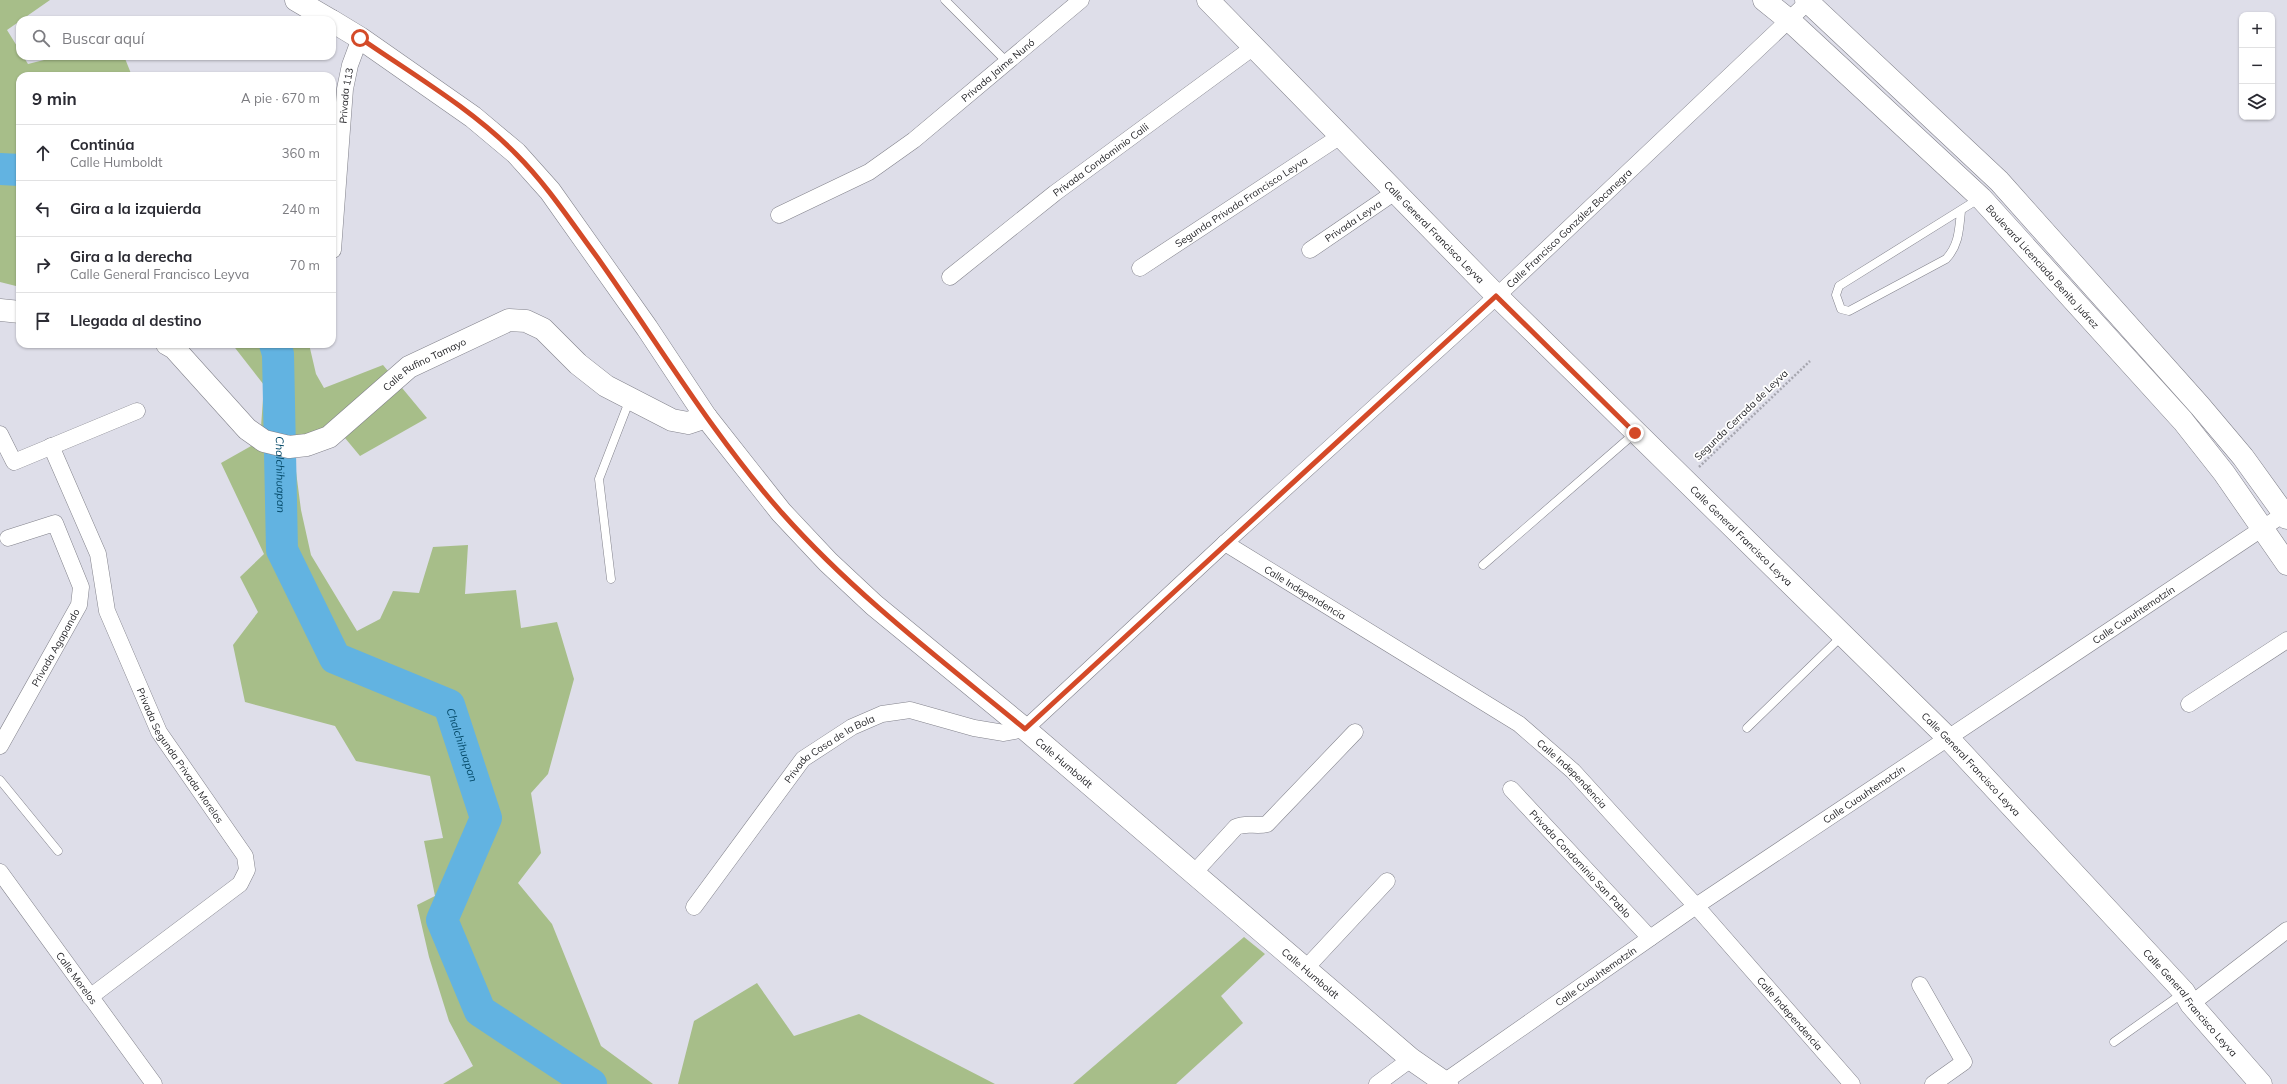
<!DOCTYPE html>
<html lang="es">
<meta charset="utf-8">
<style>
:root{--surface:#fff;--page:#f2f2f3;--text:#2b2b33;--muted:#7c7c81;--line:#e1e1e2}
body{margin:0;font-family:Mulish,sans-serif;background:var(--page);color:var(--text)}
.controls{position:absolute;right:12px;top:12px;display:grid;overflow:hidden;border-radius:8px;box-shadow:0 1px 3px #0004}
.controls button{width:36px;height:36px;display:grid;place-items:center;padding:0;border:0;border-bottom:1px solid var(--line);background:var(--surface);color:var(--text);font:20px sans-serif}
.stop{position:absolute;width:12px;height:12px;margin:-9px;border:3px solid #d44a28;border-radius:50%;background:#fff}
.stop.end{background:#d44a28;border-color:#fff;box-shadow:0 1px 4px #0008}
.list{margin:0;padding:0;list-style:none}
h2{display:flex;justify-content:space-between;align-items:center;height:52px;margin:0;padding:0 16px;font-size:17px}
h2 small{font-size:13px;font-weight:400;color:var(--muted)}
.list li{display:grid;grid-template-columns:26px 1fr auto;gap:12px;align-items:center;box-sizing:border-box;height:56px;padding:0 16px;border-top:1px solid var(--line)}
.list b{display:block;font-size:15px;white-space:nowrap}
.list p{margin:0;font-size:13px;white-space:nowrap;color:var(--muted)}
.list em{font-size:13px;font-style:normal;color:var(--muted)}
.icon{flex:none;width:22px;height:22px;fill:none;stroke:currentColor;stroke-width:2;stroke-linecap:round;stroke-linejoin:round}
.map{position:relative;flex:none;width:2287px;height:1084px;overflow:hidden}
.search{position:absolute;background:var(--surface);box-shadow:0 1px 3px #0004;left:16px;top:16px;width:320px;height:44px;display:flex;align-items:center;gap:10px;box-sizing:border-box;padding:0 14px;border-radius:12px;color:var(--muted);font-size:15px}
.panel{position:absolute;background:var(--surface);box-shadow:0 1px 3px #0004;left:16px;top:72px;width:320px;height:276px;border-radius:12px}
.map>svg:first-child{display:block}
.green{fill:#a7be89}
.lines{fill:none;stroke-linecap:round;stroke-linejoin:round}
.river{stroke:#62b3e1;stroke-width:32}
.lane-casing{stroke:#82828b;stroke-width:9}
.street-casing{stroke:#82828b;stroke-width:17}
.secondary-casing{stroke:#82828b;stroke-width:23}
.path{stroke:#a6a6af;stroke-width:2.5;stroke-dasharray:2 2;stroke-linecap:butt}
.lane{stroke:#fff;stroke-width:8}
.street{stroke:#fff;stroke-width:16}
.secondary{stroke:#fff;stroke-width:22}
.route{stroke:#d44a28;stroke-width:5}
.labels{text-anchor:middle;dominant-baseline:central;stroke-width:3.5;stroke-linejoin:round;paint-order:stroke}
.street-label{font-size:10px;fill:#26262a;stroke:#fff}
.water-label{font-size:11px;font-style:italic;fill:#054a69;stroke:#fff}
</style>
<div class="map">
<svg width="2287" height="1084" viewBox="0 0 2287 1084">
<rect width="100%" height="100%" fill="#dedee9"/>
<path class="green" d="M0,0H50L7,30L20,51V56H23L28,64L60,56H124L132,76H20V287L0,282Z
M232,344H309L316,374L324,388L383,365L427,418L360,456L340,432L294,456L301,510L311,555L357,631L380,619L393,591L419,593L433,547L468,545L465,594L516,590L521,628L557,622L574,679L548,774L531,793L541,853L518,883L552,924L601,1046L653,1084H443L473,1066L449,1021L429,957L417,905L435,896L424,841L443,838L430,776L356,761L335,726L245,702L233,645L258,612L240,577L264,554L221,463L260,441L264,385Z
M1244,937L1265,954L1221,996L1243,1023L1176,1084H1073Z
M757,983L794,1036L859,1014L995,1084H678L694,1021Z"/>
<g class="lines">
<g class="river">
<path d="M0,169L20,170"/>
<path id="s1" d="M275,344L278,354L282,550L335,658L449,705L486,818L442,920L480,1011L591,1084"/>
</g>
<defs>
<path id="lane" d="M945,0L1007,62
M1961,211C1959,230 1959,245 1946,259L1849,311L1841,309L1836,295L1839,286L1980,198
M1483,565L1635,433
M611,579L599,479L630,399
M1747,728L1842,636
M0,780L58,851
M2114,1042L2183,993"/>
<g id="street">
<path id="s2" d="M779,215L869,172L914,140L1081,0"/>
<path id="s3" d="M333,250L345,89L350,65L360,38"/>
<path id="s4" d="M1310,250L1395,192"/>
<path id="s5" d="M1140,268L1342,135"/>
<path id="s6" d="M950,277L1055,193L1255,46"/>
<path d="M0,434L14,462L137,411"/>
<path id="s7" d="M51,446L98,554L107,611L159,732L245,856L247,870L240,884L90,997"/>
<path id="s8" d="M1225,543L1519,724L1573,771L1696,906L1852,1084"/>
<path d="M2189,704L2287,640"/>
<path id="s9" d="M0,746L79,605L81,587L55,523L8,538"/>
<path id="s10" d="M1511,789L1650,938"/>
<path id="s11" d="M0,872L154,1084"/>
<path d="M1193,874L1236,827C1247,822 1256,827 1267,824L1355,732"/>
<path id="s12" d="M694,907L803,759L852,727L882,714L910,710L974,728L1004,733L1025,729L1225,543L1497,296L1810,0"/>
<path d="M1305,969L1387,881"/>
<path d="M1920,985L1964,1062L1933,1084"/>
<path d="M2191,1004L2287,930"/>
<path id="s13" d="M1444,1082L1696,906L2287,512"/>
<path d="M1377,1084L1411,1059"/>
</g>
<g id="secondary">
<path d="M296,0L330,20"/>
<path id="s14" d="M1208,0L1497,296L1948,738L2184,992L2191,1004L2261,1084"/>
<path id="s15" d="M1764,0L1789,20L1981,198L2183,421L2224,473L2287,564"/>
<path d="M1806,0L1999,181L2200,406L2243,457L2287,518"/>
<path id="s16" d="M332,21L360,38L473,117L516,153L550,191L647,328L706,417L781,512L828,562L874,605L1025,729L1411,1059L1447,1084"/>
<path d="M0,310L20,312"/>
<path id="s17" d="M167,344L174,348L247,429L264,441L289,447L307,445L329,437L409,367L509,320L526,321L543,329L578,364L606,386L672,420L688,423L706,417"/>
</g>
</defs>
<use href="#lane" class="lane-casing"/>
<use href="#street" class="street-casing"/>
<use href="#secondary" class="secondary-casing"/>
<path class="path" d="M1699,467L1810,361"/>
<use href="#lane" class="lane"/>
<use href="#street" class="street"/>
<use href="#secondary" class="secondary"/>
</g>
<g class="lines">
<path class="route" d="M360,38C412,74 472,109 516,154C547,185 571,222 597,257C658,343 712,434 782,513C854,594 941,660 1025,729L1496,296L1635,433"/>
</g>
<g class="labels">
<g class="street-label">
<text stroke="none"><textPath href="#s2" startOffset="264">Privada Jaime Nunó</textPath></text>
<text stroke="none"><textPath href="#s3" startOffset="155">Privada 113</textPath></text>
<text stroke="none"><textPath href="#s6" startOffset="191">Privada Condominio Calli</textPath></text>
<text stroke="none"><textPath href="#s5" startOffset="121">Segunda Privada Francisco Leyva</textPath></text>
<text stroke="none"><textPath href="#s4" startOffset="52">Privada Leyva</textPath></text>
<text stroke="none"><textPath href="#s12" startOffset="1161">Calle Francisco González Bocanegra</textPath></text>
<text stroke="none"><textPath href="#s14" startOffset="324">Calle General Francisco Leyva</textPath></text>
<text stroke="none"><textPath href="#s15" startOffset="386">Boulevard Licenciado Benito Juárez</textPath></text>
<text stroke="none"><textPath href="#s17" startOffset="326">Calle Rufino Tamayo</textPath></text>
<text transform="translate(1741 415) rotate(-44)">Segunda Cerrada de Leyva</text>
<text stroke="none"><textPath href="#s14" startOffset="756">Calle General Francisco Leyva</textPath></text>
<text stroke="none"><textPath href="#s8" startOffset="94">Calle Independencia</textPath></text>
<text stroke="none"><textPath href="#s13" startOffset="833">Calle Cuauhtemotzín</textPath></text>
<text stroke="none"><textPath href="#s9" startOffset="113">Privada Agapando</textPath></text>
<text stroke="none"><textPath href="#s12" startOffset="211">Privada Casa de la Bola</textPath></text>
<text stroke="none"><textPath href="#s7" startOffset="338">Privada Segunda Privada Morelos</textPath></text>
<text stroke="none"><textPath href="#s16" startOffset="1052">Calle Humboldt</textPath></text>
<text stroke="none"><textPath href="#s14" startOffset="1080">Calle General Francisco Leyva</textPath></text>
<text stroke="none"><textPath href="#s8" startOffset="418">Calle Independencia</textPath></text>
<text stroke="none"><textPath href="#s13" startOffset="509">Calle Cuauhtemotzín</textPath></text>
<text stroke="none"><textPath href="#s10" startOffset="102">Privada Condominio San Pablo</textPath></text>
<text stroke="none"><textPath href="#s16" startOffset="1376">Calle Humboldt</textPath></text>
<text stroke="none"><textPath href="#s13" startOffset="185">Calle Cuauhtemotzín</textPath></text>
<text stroke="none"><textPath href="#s11" startOffset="131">Calle Morelos</textPath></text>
<text stroke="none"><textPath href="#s14" startOffset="1404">Calle General Francisco Leyva</textPath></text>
<text stroke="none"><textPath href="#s8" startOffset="742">Calle Independencia</textPath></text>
</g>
<g class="water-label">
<text stroke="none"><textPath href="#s1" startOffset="131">Chalchihuapan</textPath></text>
<text stroke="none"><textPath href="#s1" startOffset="492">Chalchihuapan</textPath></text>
</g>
</g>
</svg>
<div class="controls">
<button>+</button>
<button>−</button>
<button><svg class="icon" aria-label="layers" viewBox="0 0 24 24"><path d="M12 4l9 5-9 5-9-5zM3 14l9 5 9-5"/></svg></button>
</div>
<div class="stop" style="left:360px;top:38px"></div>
<div class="stop end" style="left:1635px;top:433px"></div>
<div class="search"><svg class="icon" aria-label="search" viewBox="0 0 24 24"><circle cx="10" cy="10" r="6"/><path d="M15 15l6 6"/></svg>Buscar aquí</div>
<section class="panel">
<h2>9 min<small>A pie · 670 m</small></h2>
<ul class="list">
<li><svg class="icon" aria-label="ahead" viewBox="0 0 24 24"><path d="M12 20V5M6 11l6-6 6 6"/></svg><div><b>Continúa</b><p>Calle Humboldt</p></div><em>360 m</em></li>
<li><svg class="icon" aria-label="left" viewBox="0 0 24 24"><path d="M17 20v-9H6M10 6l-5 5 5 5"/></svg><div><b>Gira a la izquierda</b></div><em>240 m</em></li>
<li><svg class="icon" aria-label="right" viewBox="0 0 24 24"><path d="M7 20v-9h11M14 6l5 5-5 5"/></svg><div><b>Gira a la derecha</b><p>Calle General Francisco Leyva</p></div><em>70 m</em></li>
<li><svg class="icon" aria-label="arrive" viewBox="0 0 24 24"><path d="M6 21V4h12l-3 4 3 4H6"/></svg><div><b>Llegada al destino</b></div></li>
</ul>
</section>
</div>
